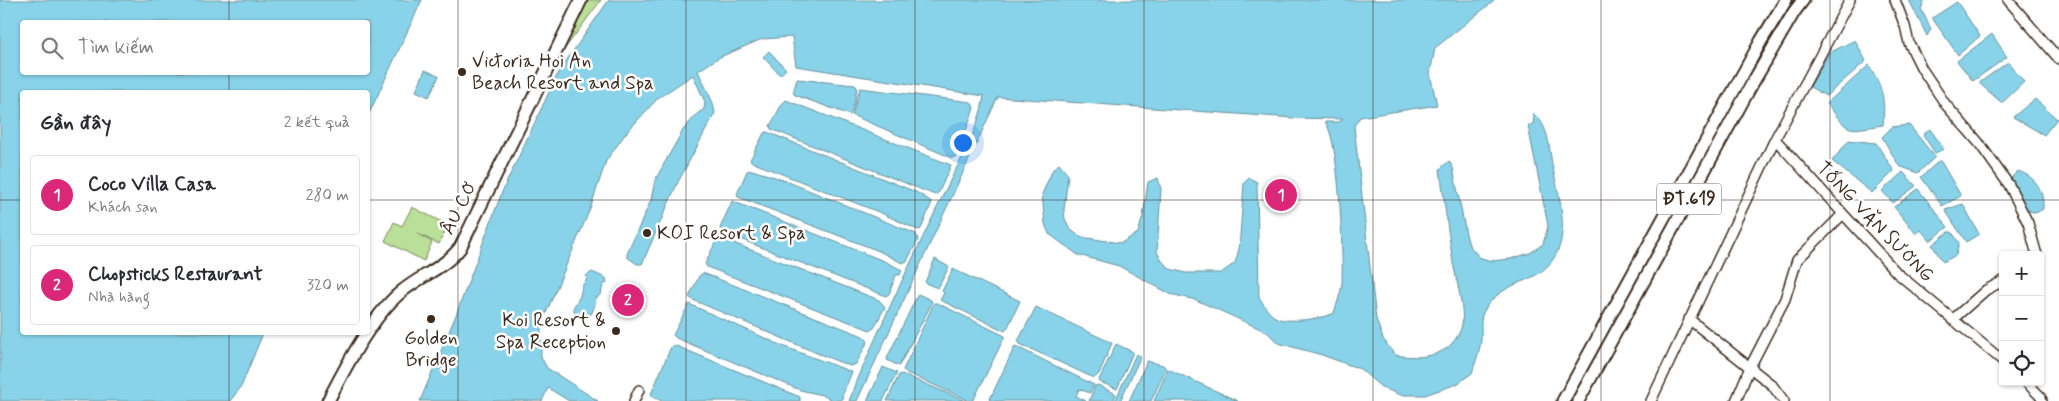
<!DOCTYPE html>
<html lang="vi">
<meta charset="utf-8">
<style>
:root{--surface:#fff;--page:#f7f7f7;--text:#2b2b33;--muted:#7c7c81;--line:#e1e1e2;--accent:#db2777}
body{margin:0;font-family:Mynerve,sans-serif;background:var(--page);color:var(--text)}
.controls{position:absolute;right:15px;bottom:15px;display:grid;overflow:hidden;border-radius:5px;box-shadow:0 1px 4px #0004}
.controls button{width:45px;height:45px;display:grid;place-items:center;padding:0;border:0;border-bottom:1px solid var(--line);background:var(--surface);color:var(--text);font:25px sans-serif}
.you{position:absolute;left:962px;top:142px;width:18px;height:18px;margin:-12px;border:4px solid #fff;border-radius:50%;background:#1a73e8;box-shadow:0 0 0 8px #1a73e833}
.badge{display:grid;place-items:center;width:32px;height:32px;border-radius:50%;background:var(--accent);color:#fff;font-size:16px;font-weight:700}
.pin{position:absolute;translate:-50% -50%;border:2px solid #fff;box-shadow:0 1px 5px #0006}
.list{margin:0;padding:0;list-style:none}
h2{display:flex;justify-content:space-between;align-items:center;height:65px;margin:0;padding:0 20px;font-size:21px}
h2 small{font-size:16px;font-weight:400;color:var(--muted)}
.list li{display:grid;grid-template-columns:32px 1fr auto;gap:15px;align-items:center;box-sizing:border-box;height:80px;margin:0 10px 10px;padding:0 10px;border:1px solid var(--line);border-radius:5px}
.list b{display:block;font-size:19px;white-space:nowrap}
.list p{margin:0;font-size:16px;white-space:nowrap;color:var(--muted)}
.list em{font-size:16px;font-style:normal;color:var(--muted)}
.icon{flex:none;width:28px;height:28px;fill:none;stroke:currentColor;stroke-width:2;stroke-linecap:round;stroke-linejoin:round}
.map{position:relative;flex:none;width:2059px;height:401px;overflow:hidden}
.search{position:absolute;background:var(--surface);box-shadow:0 1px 4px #0004;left:20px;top:20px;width:350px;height:55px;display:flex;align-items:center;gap:12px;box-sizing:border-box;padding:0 18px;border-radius:5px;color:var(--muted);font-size:19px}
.panel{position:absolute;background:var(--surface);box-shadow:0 1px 4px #0004;left:20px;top:90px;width:350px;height:245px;border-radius:5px}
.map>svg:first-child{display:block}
.green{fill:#badf99;stroke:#7a845c}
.water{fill:#88d3e9;stroke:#698f98;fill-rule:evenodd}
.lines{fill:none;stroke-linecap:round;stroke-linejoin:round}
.minor-casing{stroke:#3b2a1e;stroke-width:12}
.major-casing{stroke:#3b2a1e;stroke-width:15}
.minor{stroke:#fff;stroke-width:9}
.major{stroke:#fff;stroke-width:11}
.grid{fill:none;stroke:#3b2a1e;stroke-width:1;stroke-opacity:0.55}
.poi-dot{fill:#3b2a1e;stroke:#fff;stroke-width:2}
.labels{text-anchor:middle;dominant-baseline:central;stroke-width:5;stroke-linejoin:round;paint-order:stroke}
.shield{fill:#fff;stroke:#766a62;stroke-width:1}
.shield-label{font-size:18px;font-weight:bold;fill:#3b2a1e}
.poi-label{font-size:19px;fill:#3b2a1e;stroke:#fff;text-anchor:start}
.street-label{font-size:19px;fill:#3b2a1e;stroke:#fff}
</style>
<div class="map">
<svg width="2059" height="401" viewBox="0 0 2059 401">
<rect width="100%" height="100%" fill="#fff"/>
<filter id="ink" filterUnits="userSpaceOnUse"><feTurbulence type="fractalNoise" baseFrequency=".02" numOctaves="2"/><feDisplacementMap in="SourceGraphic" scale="10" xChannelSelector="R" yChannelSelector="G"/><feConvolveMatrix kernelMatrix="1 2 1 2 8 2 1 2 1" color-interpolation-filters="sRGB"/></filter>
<g filter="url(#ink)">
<path class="green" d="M587,0H601L555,62Z
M412,207L448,225L439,244L416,233L432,242L424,261L385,241L394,222L402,226Z"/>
<path class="water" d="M0,0H422L368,116V92H22V332L263,333L241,387L230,401H0ZM368,22V72H22V22Z
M609,0H1495L1435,48L1430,74L1437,105L1360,117L1354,126L1376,319L1383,339L1395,355C1421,359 1448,358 1460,331C1468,316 1454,274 1452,256C1447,227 1444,198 1440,169L1449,161L1453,168L1466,234L1469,245L1479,257L1491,261L1510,259L1530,253L1543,244L1548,226L1528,126L1533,124L1534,116L1532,113C1548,122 1549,146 1552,164C1561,206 1579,258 1526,280C1510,286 1492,295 1484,311C1479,319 1482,331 1481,340C1480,351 1475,363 1472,373L1457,384L1425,395H1400L1381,387L1360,369L1322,355L1278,343L1267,332L1243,321L1196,300L1170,294L1119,266L1078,255L1049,234L1045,224L1042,194L1053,169L1059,164L1068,175L1064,210L1065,219L1070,229L1080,237L1121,243L1138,233L1143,216L1148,182L1158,178L1161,189L1157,252L1162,261L1170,269L1186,273H1221L1235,263L1239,249L1244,183L1249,178L1257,182L1259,297C1264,304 1268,314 1277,318C1287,323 1324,319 1334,313C1337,303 1341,293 1342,283C1343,256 1340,140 1325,122H1339L1343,119L1293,118L998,97L857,401H849C878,328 913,258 947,187C961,158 979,129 984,96L796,66L792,37L762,39L718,58L698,71L713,103L715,113L677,184L642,264H637L627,257V254L651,200L655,180L683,130L697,114L704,109L705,102L693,75L658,98L626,133L606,161L590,209L541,325V357L547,368L598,401H569L548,388L542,401H420L456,315L502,192L559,71Z
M1909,0H1925L1921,9L1931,29L1927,36Z
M1957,2L1980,36L1958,55L1932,18Z
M1992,34L2007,57L1973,81L1957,61Z
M1855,40L1866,61L1826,96L1810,87L1829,53Z
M769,51L786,69L780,75L763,57Z
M2008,62L2024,82L2002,103L1979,83Z
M1869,65C1883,88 1885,98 1883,125C1846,130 1850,135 1827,103Z
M425,70L439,76L429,97L416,91Z
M797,79L855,85L857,87C856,96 854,107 850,115L795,95L793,93Z
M860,88L971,102L974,108L957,156L952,158L854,116L852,115Z
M2035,99L2057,119L2044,135L2013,117Z
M786,100L951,165L939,192L935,195L771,129L770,126L782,104Z
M1909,125L1935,157L1918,173L1899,166L1882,137L1892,127Z
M1930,129L1944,149L1935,153L1923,135Z
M767,132L916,192L932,202L921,229L918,230L881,213L754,163L750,160L764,133Z
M1849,140L1876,143L1894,171L1872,193L1832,161Z
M1940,160L1961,196L1942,206L1921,177Z
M752,170L781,179L916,234L918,240L907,261L902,263L879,251L738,197L737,194L747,171Z
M2018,171C2036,177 2044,190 2043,209L2036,213L2027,210L2012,186V177Z
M1903,172L1916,186L1893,203L1882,191Z
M1918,189L1948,227L1930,241L1921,230L1916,234L1894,207Z
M732,201L884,261L902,270L900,275H896L889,294L886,296L722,232L720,228Z
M1963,204L1979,234L1966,242L1945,210Z
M1948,232H1952L1959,243L1956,255L1943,262L1932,245Z
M718,237L879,300L885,307L874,328L870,330L707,267L705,264Z
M935,259L949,267L938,288L927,284L925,282Z
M953,269L1020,301L1008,327L1005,331L940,300L944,293L942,291Z
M592,272L606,278L607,283L603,285L601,294L596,298C595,302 595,306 593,310C589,323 576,318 573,308L580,296L582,286L587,279L586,276Z
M703,273L863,336L868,341L856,364L850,366L819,354L693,300L689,297L699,276Z
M918,294L931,300L932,303L899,366L887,360L888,356Z
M934,303H937L1005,336L974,399L970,401L907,373L903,370Z
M689,304L785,347L852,372L842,396L843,399L834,401L822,395L800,390L676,338L673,335Z
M1036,307L1112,343L1099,374L1094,378L1020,344L1018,341Z
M1116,344L1133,352L1117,389L1100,382L1099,380Z
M674,345L800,397V401H662L653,397L651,394L671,347Z
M1015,346L1094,385L1090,393L1079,389L1076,396L1086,401H989Z
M1136,354L1141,356L1120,401H1115Z
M1147,361L1163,365L1166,369L1151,401H1129Z
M883,367L897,373L883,401H867Z
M1168,369L1238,401H1154Z
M902,374L966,401H887L899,375Z
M1098,385L1116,394L1113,401H1089L1095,386Z"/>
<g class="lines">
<defs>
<path id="minor" d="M1895,0L1905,26L1909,43L1922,69L1946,105L1979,143L2009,185L2028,223L2037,255
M2008,0L2059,59
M1775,139L1897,273L2003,361
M1689,319L1772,385L1784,401
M1952,320L1986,290L2003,281
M2026,382L2041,397L2042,401
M634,401L639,390
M1651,401L1775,139L1850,0
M1736,401L1750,367L1785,299L1797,260L1843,214"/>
<path id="major" d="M328,401C345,368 372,316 401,292C420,276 444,268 460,248L581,0
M1563,401L1761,41L1786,0
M1578,401L1752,84L1794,12L1803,0"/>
</defs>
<use href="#minor" class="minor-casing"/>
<use href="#major" class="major-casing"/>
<use href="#minor" class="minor"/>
<use href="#major" class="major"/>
</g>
</g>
<path class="grid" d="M229,0V22M458,0V401M686,0V401M915,0V401M1144,0V401M1373,0V401M1601,0V401M1830,0V401M229,72V92M0,200H22M368,200H2059M229,332V401"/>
<g class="poi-dot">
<circle cx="462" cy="72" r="5"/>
<circle cx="647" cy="233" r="5"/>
<circle cx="431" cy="319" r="5"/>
<circle cx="616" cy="331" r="5"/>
</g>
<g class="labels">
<rect class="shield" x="1656.5" y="183.5" width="65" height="31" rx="4"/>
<g class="shield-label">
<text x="1689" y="199">ĐT.619</text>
</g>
<g class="poi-label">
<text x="472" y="61">Victoria Hoi An<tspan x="472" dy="22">Beach Resort and Spa</tspan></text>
<text x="657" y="233">KOI Resort &amp; Spa</text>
<text x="606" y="320" text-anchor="end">Koi Resort &amp;<tspan x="606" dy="22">Spa Reception</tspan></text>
<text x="431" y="338" text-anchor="middle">Golden<tspan x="431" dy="22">Bridge</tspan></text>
</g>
<g class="street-label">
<text transform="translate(459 208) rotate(-64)">ÂU CƠ</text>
<text transform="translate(1875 222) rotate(46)">TỐNG VĂN SƯƠNG</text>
</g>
</g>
</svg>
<div class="controls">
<button>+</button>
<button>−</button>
<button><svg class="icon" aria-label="locate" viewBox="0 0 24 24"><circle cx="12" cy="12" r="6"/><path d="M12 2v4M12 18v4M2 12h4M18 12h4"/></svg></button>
</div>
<div class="you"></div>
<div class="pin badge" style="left:1281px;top:195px">1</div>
<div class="pin badge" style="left:628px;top:300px">2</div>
<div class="search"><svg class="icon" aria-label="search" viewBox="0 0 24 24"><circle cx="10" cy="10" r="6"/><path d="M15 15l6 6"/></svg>Tìm kiếm</div>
<section class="panel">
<h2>Gần đây<small>2 kết quả</small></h2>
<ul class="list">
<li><span class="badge">1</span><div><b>Coco Villa Casa</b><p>Khách sạn</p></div><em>280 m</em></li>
<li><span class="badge">2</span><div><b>Chopsticks Restaurant</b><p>Nhà hàng</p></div><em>320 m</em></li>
</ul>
</section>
</div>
